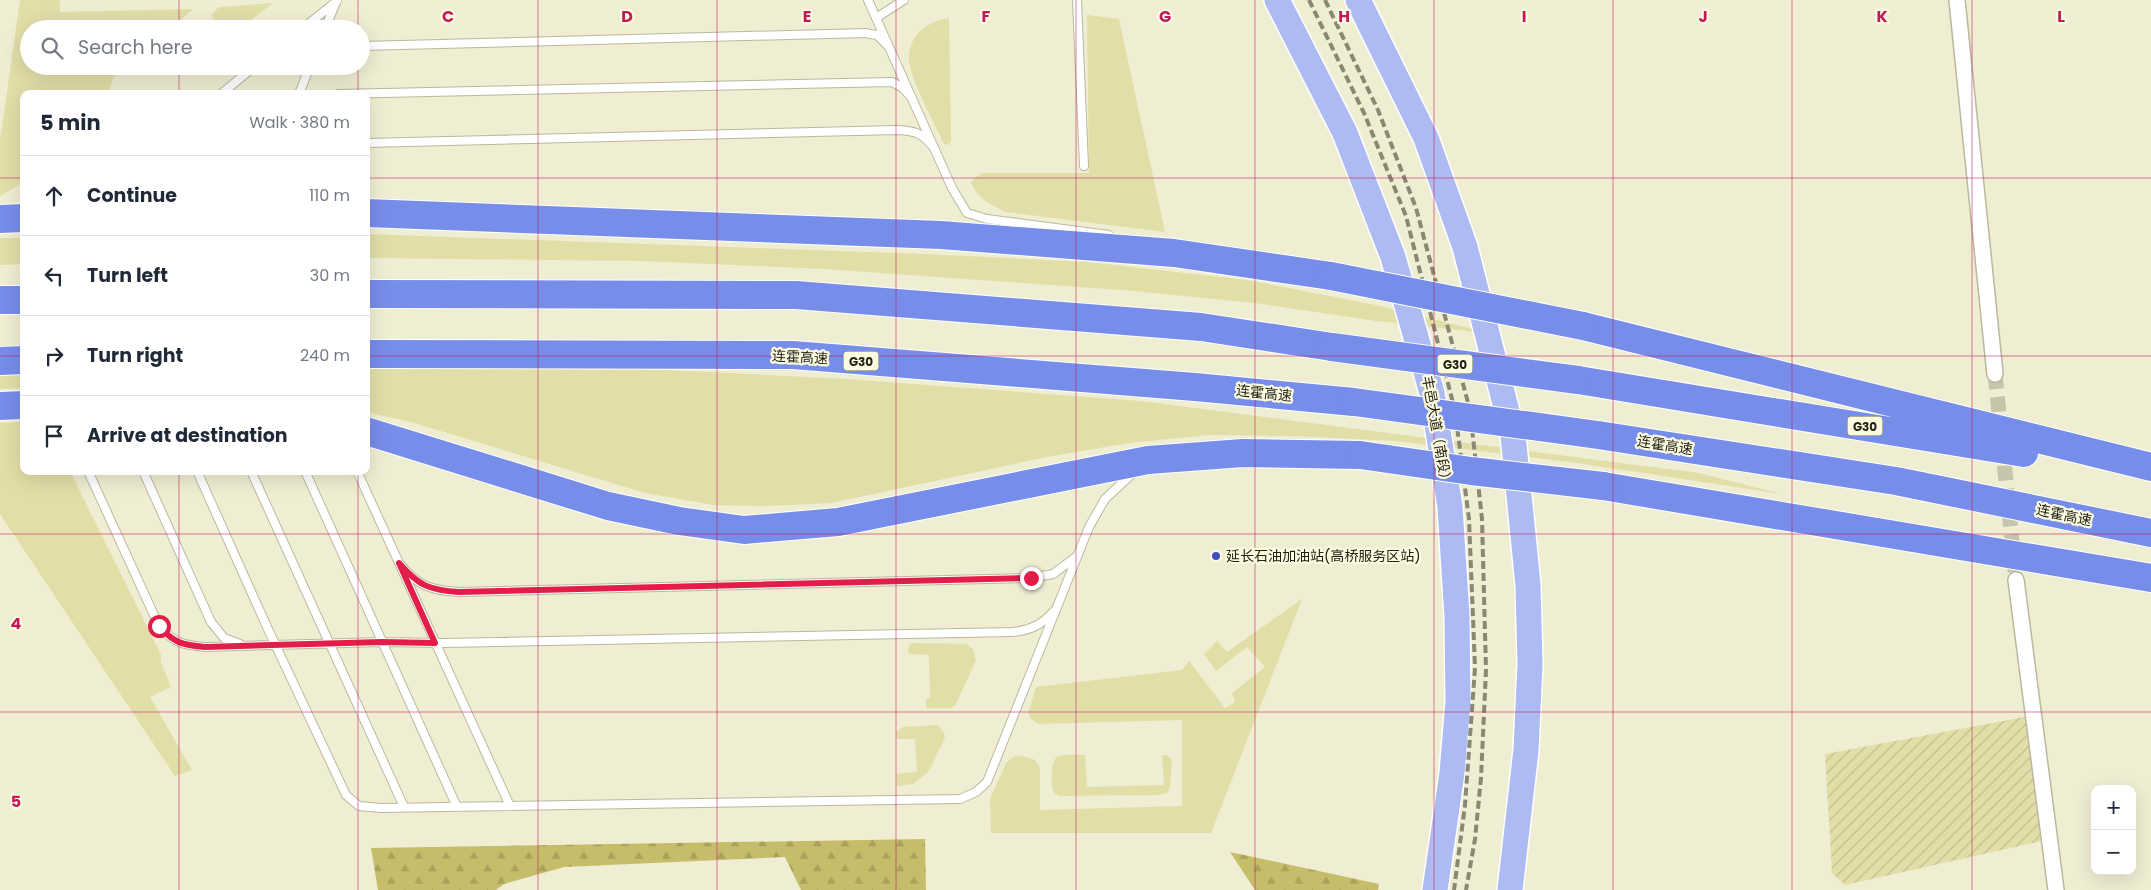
<!DOCTYPE html>
<meta charset="utf-8">
<style>
:root{--surface:#fff;--page:#f6f6f7;--text:#1f2937;--muted:#747a83;--line:#e0e1e3}
body{margin:0;font-family:Poppins,"Noto Sans SC",sans-serif;background:var(--page);color:var(--text)}
.controls{position:absolute;right:15px;bottom:15px;display:grid;overflow:hidden;border-radius:10px;box-shadow:0 5px 20px #0002}
.controls button{width:45px;height:45px;display:grid;place-items:center;padding:0;border:0;border-bottom:1px solid var(--line);background:var(--surface);color:var(--text);font:25px sans-serif}
.stop{position:absolute;width:15px;height:15px;margin:-11px;border:4px solid #e11d48;border-radius:50%;background:#fff}
.stop.end{background:#e11d48;border-color:#fff;box-shadow:0 1px 5px #0008}
.list{margin:0;padding:0;list-style:none}
h2{display:flex;justify-content:space-between;align-items:center;height:65px;margin:0;padding:0 20px;font-size:21px}
h2 small{font-size:16px;font-weight:400;color:var(--muted)}
.list li{display:grid;grid-template-columns:32px 1fr auto;gap:15px;align-items:center;box-sizing:border-box;height:80px;padding:0 20px;border-top:1px solid var(--line)}
.list b{display:block;font-size:19px;white-space:nowrap}
.list em{font-size:16px;font-style:normal;color:var(--muted)}
.icon{flex:none;width:28px;height:28px;fill:none;stroke:currentColor;stroke-width:2;stroke-linecap:round;stroke-linejoin:round}
.map{position:relative;flex:none;width:2151px;height:890px;overflow:hidden}
.search{position:absolute;background:var(--surface);box-shadow:0 5px 20px #0002;left:20px;top:20px;width:350px;height:55px;display:flex;align-items:center;gap:12px;box-sizing:border-box;padding:0 18px;border-radius:28px;color:var(--muted);font-size:19px}
.panel{position:absolute;background:var(--surface);box-shadow:0 5px 20px #0002;left:20px;top:90px;width:350px;height:385px;border-radius:10px}
.map>svg:first-child{display:block}
.green{fill:#e2dea8}
.forest{fill:url(#forest-firs)}
.garden{fill:url(#garden-furrows)}
.lines{fill:none;stroke-linecap:round;stroke-linejoin:round}
.minor-tunnel{stroke:#c6c4ac;stroke-width:15;stroke-dasharray:15 8;stroke-linecap:butt}
.service-casing{stroke:#bab99e;stroke-width:10}
.minor-casing{stroke:#bab99e;stroke-width:18}
.primary-casing{stroke:#fff;stroke-width:28}
.motorway-casing{stroke:#fff;stroke-width:30}
.service{stroke:#fff;stroke-width:8}
.minor{stroke:#fff;stroke-width:15}
.primary{stroke:#adbbf2;stroke-width:25}
.motorway{stroke:#778dea;stroke-width:28}
.rail{stroke:#898875;stroke-width:4;stroke-dasharray:8 4;stroke-linecap:butt}
.motorway-bridge-casing{stroke:#fff;stroke-width:30;stroke-linecap:butt}
.motorway-bridge{stroke:#778dea;stroke-width:28}
.route{stroke:#e11d48;stroke-width:6}
.grid{fill:none;stroke:#c2185b;stroke-width:1;stroke-opacity:0.55}
.poi-dot{fill:#3f4ec1;stroke:#fdfbdf;stroke-width:2}
.labels{text-anchor:middle;dominant-baseline:central;stroke-width:4.5;stroke-linejoin:round;paint-order:stroke}
.shield{fill:#fdfbdf;stroke:#626252;stroke-width:1}
.shield-label{font-size:12px;font-weight:bold;fill:#202016}
.street-label{font-size:14px;fill:#202016;stroke:#fdfbdf}
.poi-label{font-size:14px;fill:#202016;stroke:#fdfbdf;text-anchor:start}
.grid-label{font-size:16px;text-anchor:middle;font-weight:bold;fill:#c2185b;stroke:#fdfbdf;stroke-width:4.5;stroke-linejoin:round;paint-order:stroke}
</style>
<div class="map">
<svg width="2151" height="890" viewBox="0 0 2151 890">
<defs>
<pattern id="forest-firs" width="22" height="20" patternUnits="userSpaceOnUse" patternTransform="scale(1.25)"><rect width="22" height="20" fill="#c5bd6a"/><path d="M5 1l3.5 6h-7zM16 11l3.5 6h-7z" fill="#a9a25b"/></pattern>
<pattern id="garden-furrows" width="10" height="10" patternUnits="userSpaceOnUse" patternTransform="scale(1.25)"><rect width="10" height="10" fill="#e2dea8"/><path d="M-1 1l2-2M0 10L10 0M9 11l2-2" fill="none" stroke="#c2be90"/></pattern>
</defs>
<rect width="100%" height="100%" fill="#efedd2"/>
<path class="green" d="M20,0H60V12L194,9L168,29H29V66H123L113,79L108,94H24V182L0,196V141Z
M273,3L239,29H221L211,15L219,7Z
M1087,15L1119,19L1165,232L1006,212C991,205 976,198 971,182L981,173H1089Z
M949,18L951,142L947,145L944,144C935,124 911,81 909,61C907,37 927,21 949,18Z
M366,234L924,254L1088,262L1247,280L1376,305L1493,334L1376,321L1255,303L1123,290L824,269L642,261L366,258Z
M0,238H24V264L0,265Z
M366,364L648,369L846,379L1141,401L1699,473L1782,494L1577,463L1396,441L1293,436L1209,435L1128,443L1047,457L831,503L765,506L714,505L645,493L411,422L366,412Z
M24,371V388L0,389V372Z
M24,422V471H70L161,655V662L171,687L150,697L192,770L175,776L0,514V423Z
M1302,599L1211,833H991L990,799L1006,763L1015,756C1026,757 1035,756 1040,768V810L1182,806V720L1038,724L1031,719L1028,713L1036,687L1182,670L1189,661L1225,708L1235,702L1232,693L1265,667L1247,647L1216,671L1204,654L1217,641L1227,652Z
M914,643L966,644L973,649L976,660L955,706L950,708H926V699L930,698L929,655L909,654L908,650L910,644Z
M938,725L943,731L945,737L929,771L913,784L897,786L896,774L917,772L915,739H897L896,732L903,727Z
M1085,755L1087,787L1164,785L1162,755H1167L1172,760L1170,787L1167,793L1159,795L1060,796C1058,795 1055,794 1054,792C1050,786 1051,760 1057,757C1064,754 1077,755 1085,755Z"/>
<path class="forest" d="M925,839L926,890H801L785,857L564,867L504,884L496,890H378L371,848Z
M1230,852L1379,884L1378,890H1255Z"/>
<path class="garden" d="M2030,716L2042,841L1845,885L1832,873L1825,754Z"/>
<g class="lines">
<path class="minor-tunnel" d="M1995,374L2016,580"/>
<defs>
<path id="service" d="M868,0L952,188L967,213L987,219L1109,235
M1077,0L1084,166
M876,18L904,0
M302,29L337,1
M325,29L336,2
M361,46L865,33L877,35L888,46
M221,94L255,66
M299,94L310,66
M338,94L892,82L903,88L912,98
M366,143L897,130C917,131 922,133 935,149
M88,471L159,626C174,643 183,645 205,647L382,642L443,643L1013,632C1030,630 1042,625 1053,612
M143,471L211,622L224,638L240,644
M197,471L267,627L346,795L359,806L381,808L960,799L976,792L987,782L1089,527L1105,499L1134,472
M251,471L404,807
M305,471L457,807
M357,471L510,806
M399,563C418,586 429,590 459,592L1031,578L1053,574L1076,557"/>
<path id="minor" d="M1957,0L1995,374
M2016,580L2056,890"/>
<path id="primary" d="M1277,0L1345,133L1393,257L1432,393L1450,507L1457,616L1458,702L1452,773L1435,890
M1358,0L1426,138L1465,247L1513,435L1528,585L1530,664L1526,750L1510,890"/>
<path id="motorway" d="M366,213L941,235L1174,253L1331,276
M0,219L24,218
M366,294L796,295L1201,327L1332,347
M0,300H24
M1583,326L2151,467
M366,354L793,355L1195,387L1354,402
M0,361L24,360
M1578,380L2024,453
M0,406L24,405
M366,431L608,506L679,521L744,530L838,522L1148,460L1243,453L1360,455
M1598,435L1896,481L2151,533
M1603,486L2151,578"/>
</defs>
<use href="#service" class="service-casing"/>
<use href="#minor" class="minor-casing"/>
<use href="#primary" class="primary-casing"/>
<use href="#motorway" class="motorway-casing"/>
<use href="#service" class="service"/>
<use href="#minor" class="minor"/>
<use href="#primary" class="primary"/>
<use href="#motorway" class="motorway"/>
<path class="rail" d="M1309,0L1364,113L1406,216L1455,411L1469,519L1475,668L1465,805L1454,890
M1325,0L1378,110L1416,208L1470,410L1482,519L1486,670L1481,778L1475,839L1466,890"/>
<defs>
<path id="motorway-bridge" d="M1331,276L1583,326
M1332,347L1578,380
M1354,402L1598,435
M1360,455L1471,471L1603,486"/>
</defs>
<use href="#motorway-bridge" class="motorway-bridge-casing"/>
<use href="#motorway-bridge" class="motorway-bridge"/>
</g>
<g class="lines">
<path class="route" d="M159,626C174,643 182,645 205,647L382,642L435,643L399,563C419,586 429,590 459,592L1031,578"/>
</g>
<path class="grid" d="M179,0V29M358,0V29M538,0V890M717,0V890M896,0V890M1076,0V890M1255,0V890M1434,0V890M1613,0V890M1792,0V890M1972,0V890M179,66V94M358,66V94M0,178H24M366,178H2151M0,356H24M366,356H2151M179,471V890M358,471V890M0,534H2151M0,712H2151"/>
<circle class="poi-dot" cx="1216" cy="556" r="5"/>
<g class="labels">
<g class="shield">
<rect x="843.5" y="351.5" width="35" height="19" rx="4"/>
<rect x="1437.5" y="354.5" width="35" height="19" rx="4"/>
<rect x="1847.5" y="416.5" width="35" height="19" rx="4"/>
</g>
<g class="shield-label">
<text x="861" y="361">G30</text>
<text x="1455" y="364">G30</text>
<text x="1865" y="426">G30</text>
</g>
<g class="street-label">
<text transform="translate(800 357) rotate(3)">连霍高速</text>
<text transform="translate(1264 393) rotate(6)">连霍高速</text>
<text transform="translate(1437 431) rotate(80)">丰邑大道（南段）</text>
<text transform="translate(1665 445) rotate(9)">连霍高速</text>
<text transform="translate(2064 515) rotate(12)">连霍高速</text>
</g>
<g class="poi-label">
<text x="1226" y="556">延长石油加油站(高桥服务区站)</text>
</g>
</g>
<g class="grid-label">
<text x="448" y="22">C</text>
<text x="627" y="22">D</text>
<text x="807" y="22">E</text>
<text x="986" y="22">F</text>
<text x="1165" y="22">G</text>
<text x="1344" y="22">H</text>
<text x="1524" y="22">I</text>
<text x="1703" y="22">J</text>
<text x="1882" y="22">K</text>
<text x="2061" y="22">L</text>
<text x="16" y="629">4</text>
<text x="16" y="807">5</text>
</g>
</svg>
<div class="controls">
<button>+</button>
<button>−</button>
</div>
<div class="stop" style="left:159px;top:626px"></div>
<div class="stop end" style="left:1031px;top:578px"></div>
<div class="search"><svg class="icon" aria-label="search" viewBox="0 0 24 24"><circle cx="10" cy="10" r="6"/><path d="M15 15l6 6"/></svg>Search here</div>
<section class="panel">
<h2>5 min<small>Walk · 380 m</small></h2>
<ul class="list">
<li><svg class="icon" aria-label="ahead" viewBox="0 0 24 24"><path d="M12 20V5M6 11l6-6 6 6"/></svg><div><b>Continue</b></div><em>110 m</em></li>
<li><svg class="icon" aria-label="left" viewBox="0 0 24 24"><path d="M17 20v-9H6M10 6l-5 5 5 5"/></svg><div><b>Turn left</b></div><em>30 m</em></li>
<li><svg class="icon" aria-label="right" viewBox="0 0 24 24"><path d="M7 20v-9h11M14 6l5 5-5 5"/></svg><div><b>Turn right</b></div><em>240 m</em></li>
<li><svg class="icon" aria-label="arrive" viewBox="0 0 24 24"><path d="M6 21V4h12l-3 4 3 4H6"/></svg><div><b>Arrive at destination</b></div></li>
</ul>
</section>
</div>
